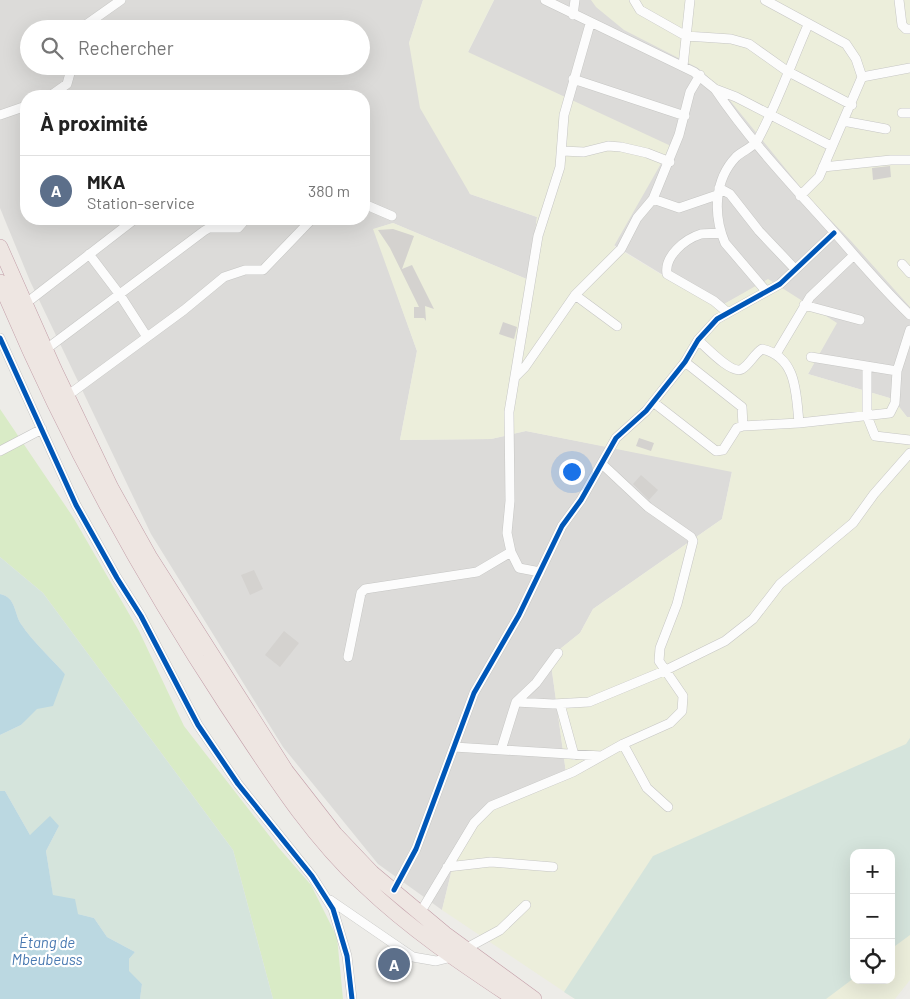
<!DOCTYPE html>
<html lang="fr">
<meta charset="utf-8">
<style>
:root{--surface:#fff;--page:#f6f6f6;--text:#222;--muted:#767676;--line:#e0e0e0;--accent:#0f766e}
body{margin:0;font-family:Barlow,sans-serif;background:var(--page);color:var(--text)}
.controls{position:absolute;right:15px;bottom:15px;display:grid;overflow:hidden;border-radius:10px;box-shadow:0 5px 20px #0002}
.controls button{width:45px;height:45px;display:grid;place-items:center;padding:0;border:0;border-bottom:1px solid var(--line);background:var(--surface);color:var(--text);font:25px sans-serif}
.you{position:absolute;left:571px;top:471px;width:18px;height:18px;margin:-12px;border:4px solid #fff;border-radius:50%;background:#1a73e8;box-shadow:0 0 0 8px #1a73e833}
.badge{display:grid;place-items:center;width:32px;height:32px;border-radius:50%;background:var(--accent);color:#fff;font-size:16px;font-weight:700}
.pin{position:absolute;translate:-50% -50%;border:2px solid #fff;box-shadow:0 1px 5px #0006}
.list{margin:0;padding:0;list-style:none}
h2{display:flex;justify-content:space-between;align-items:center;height:65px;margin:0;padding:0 20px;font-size:21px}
h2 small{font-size:16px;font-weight:400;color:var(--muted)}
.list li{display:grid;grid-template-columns:32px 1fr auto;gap:15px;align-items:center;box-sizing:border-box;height:70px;padding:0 20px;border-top:1px solid var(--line)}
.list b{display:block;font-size:19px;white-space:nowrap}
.list p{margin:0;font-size:16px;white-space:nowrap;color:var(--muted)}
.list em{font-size:16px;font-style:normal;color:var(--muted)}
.icon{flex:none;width:28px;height:28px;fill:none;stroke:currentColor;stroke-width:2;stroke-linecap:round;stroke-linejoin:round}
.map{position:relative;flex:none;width:910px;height:999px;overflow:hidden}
.search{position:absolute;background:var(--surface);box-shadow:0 5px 20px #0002;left:20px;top:20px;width:350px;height:55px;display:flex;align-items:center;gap:12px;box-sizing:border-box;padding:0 18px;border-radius:28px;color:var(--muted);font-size:19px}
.panel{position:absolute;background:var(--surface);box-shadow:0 5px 20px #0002;left:20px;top:90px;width:350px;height:135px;border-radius:20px}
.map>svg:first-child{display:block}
.residential{fill:#dcdbd9;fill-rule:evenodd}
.farmland{fill:#eceedb;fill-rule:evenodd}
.grass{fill:#d9ebc6}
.wetland{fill:#d5e4dc}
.water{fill:#bbd8e1}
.building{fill:#d4d2cf}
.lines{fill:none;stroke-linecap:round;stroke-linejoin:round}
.minor-casing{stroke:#c6c6c4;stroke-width:10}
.trunk-casing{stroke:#c39ea8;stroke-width:16}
.minor{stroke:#fcfcfc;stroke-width:9}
.trunk{stroke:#eee6e2;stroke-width:15}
.cycleway-casing{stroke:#fff;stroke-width:8}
.cycleway{stroke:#0057b8;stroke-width:5}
.labels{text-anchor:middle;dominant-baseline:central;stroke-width:4.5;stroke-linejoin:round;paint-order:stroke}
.water-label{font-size:15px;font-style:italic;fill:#4979b1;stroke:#fff}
</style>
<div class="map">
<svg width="910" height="999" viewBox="0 0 910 999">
<rect width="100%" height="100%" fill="#edece8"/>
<path class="residential" d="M0,0H423L409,43L470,194L537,217L529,280L393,223L374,229L417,351L400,440L491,439L526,431L732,471L722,519L593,609L580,633L550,657L567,780L487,806L459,840L442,910L378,864L283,747L151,534L30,281L0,208ZM29,29H361V66H29ZM26,96H364V219H26Z
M494,0H910V417H907L893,399L808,374L836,323L768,280L717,308L614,245L468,52Z"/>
<path class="farmland" d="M423,0H494L468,52L671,146L614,246L717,308L768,279L837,323L808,374L893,399L907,417H910V980L895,999H575L442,910L459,840L487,806L567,780L550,657L580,633L593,609L722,519L732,472L526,431L491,439L400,440L417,351L373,229L393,223L529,280L537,217L470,194L420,108L409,43ZM854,853H891V980H854Z
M591,0H910V307L851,241L811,200L719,87L698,68L624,30L596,7Z"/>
<path class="grass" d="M0,409L73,517L139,631L184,726L278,847L311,885L337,937L343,999H273L233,850L43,593L0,557Z"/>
<path class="wetland" d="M0,557L43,593L233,850L273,999H140L142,984L129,972V959L135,952L107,937L94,918L78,914L53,896L46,851L59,826L30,835L5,791H0V735L21,725L65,674C51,658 33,642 21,624C14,613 16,597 0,594Z
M910,738V935L891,949V853H854V978L826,999H575L564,992L653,856L906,744Z"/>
<path class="water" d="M0,594C16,597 14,613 21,624C33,642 51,658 65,674L53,706L37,709L21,725L0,735Z
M0,791H5L30,835L50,816L59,826L46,851L53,895L75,899L78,914L94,918L107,937L135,952L129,959V971L142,984L140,999H0Z"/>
<path class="building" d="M890,166L891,177L873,180L872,168Z
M393,229L414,236L402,269L412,265L434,309L425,306L426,321L424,318H414V307H419L390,248L378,230Z
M503,322L517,327L514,339L499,334Z
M639,438L654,443L651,451L636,446Z
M641,475L658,490L649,500L633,484Z
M254,570L263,589L250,595L241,575Z
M284,631L299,643L280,667L265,655Z"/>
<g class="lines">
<defs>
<path id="minor" d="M545,0L694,72L715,89C750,141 793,186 835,233C859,261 883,289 910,315
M634,0L640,10L686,36L731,39L749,44L787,71L852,105
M765,0L846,44L856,59L862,77L819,177L800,196
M899,0L902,25L906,29H910
M573,15L575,0
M80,29L121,0
M683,66L690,0
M862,77L910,68
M573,79L685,116
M715,89L736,97L831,146
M50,96L67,84L72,66
M902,113H910
M0,115L26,106
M843,121L886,129
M562,151L584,152L608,146L621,147L647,153L670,162
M823,167L891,160H910
M719,188L730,194L759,231L795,269
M653,199L679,208L717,195
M364,204L392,216
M721,233C714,234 707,233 701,234C685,239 664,256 667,274L714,301L727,312
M89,254L120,295L147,337
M902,264L910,273
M766,291L725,243C713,215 714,180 736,157C742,151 752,148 757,141C776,107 792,61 808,25
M575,295L617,326
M25,304L135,219
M804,305L860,320
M0,338L76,505L117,578L141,616L198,725L238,784L312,876L333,909L347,956L352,999
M698,340C706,347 732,375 742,369C750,364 754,354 762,349C797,357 796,393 799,423
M45,350L204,231L209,228H238L246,219
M776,354L810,297L854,255
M811,357L897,371
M685,362L742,407L743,426
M867,366V416L875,436L910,440
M516,376L525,367L575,295L621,249L637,218L653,199L679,135L690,92L700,75
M67,396L184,310L224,277L245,270H263L312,219
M653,402L716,451L723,450L737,428L743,426L799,423L890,413L895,403L897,371L910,330
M0,451L42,429
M540,572L519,568L511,552L507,533L510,501L509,412L538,236L560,167L564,115L590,24
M348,657L361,593L365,589L477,572L511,552
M516,702L553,704L589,702L664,671L725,641L753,619L780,584L853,523L874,494L910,453
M560,704L574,755
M623,744L647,788L668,807
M454,747L601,756
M501,750L516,702L536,683L558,653
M447,867L491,862L553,867
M394,890L416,849L474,693L519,615L562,526L581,500L616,438L646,411L685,362L698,340L717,319L780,284L834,233
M330,900L413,957L436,961L452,957
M420,913L474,823L491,806L573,772L623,744L670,723L682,711L683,696L659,661L660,648L677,604L693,541L691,537L648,507L602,464
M465,949L500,930L526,905"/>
<path id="trunk" d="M0,247L54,369L111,488L149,556L286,771L335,834L372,873L445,934L534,999
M0,282C62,431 139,572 227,706C269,769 308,833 364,885C410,929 462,964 515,999"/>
</defs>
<use href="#minor" class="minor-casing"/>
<use href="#trunk" class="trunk-casing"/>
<use href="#minor" class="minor"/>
<use href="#trunk" class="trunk"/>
<defs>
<path id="cycleway" d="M0,338L76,505L117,578L141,616L198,725L238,784L312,876L333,909L347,956L352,999
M394,890L416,849L474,693L519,615L562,526L581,500L616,438L646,411L685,362L698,340L717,319L780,284L834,233"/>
</defs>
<use href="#cycleway" class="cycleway-casing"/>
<use href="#cycleway" class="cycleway"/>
</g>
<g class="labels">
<g class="water-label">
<text x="47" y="942">Étang de<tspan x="47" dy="17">Mbeubeuss</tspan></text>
</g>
</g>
</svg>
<div class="controls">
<button>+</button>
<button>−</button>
<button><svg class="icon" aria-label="locate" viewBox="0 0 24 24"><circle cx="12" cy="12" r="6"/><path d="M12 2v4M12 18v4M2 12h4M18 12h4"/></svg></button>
</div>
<div class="you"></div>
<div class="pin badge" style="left:394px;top:964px;background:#5c6f8a">A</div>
<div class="search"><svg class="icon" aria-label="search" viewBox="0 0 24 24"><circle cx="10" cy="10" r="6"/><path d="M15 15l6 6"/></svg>Rechercher</div>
<section class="panel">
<h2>À proximité<small></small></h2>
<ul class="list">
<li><span class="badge" style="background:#5c6f8a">A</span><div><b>MKA</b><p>Station-service</p></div><em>380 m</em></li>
</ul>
</section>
</div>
